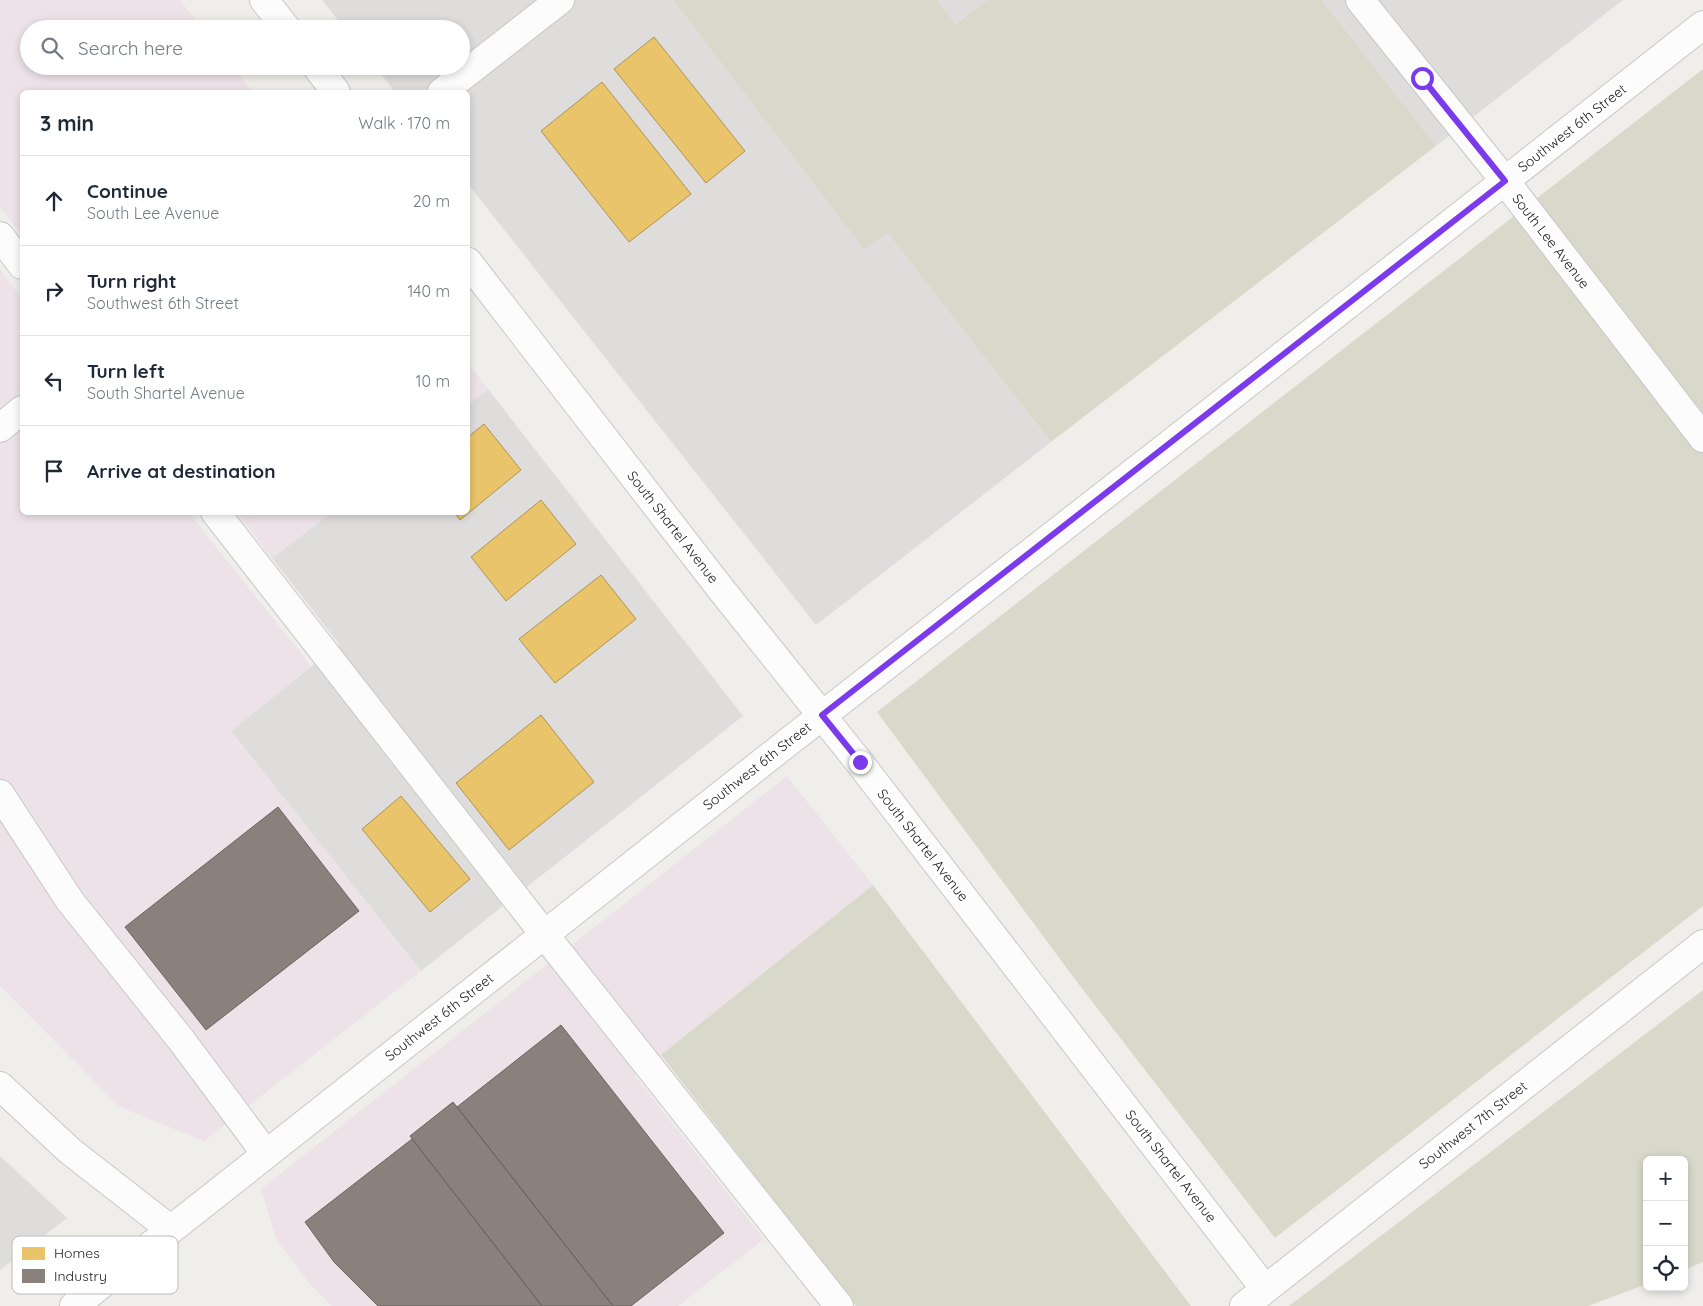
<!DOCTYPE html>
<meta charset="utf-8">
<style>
:root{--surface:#fff;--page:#f2f2f3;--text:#1f2937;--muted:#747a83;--line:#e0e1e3}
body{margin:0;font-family:Quicksand,sans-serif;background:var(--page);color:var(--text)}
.controls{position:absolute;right:15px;bottom:15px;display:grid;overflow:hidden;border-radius:8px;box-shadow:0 2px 8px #0003}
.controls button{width:45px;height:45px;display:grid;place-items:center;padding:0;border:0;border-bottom:1px solid var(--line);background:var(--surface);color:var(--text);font:25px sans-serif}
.stop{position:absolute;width:15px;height:15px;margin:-11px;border:4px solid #7c3aed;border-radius:50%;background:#fff}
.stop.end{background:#7c3aed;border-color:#fff;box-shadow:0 1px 5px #0008}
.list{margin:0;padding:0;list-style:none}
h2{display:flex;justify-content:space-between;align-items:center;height:65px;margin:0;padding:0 20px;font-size:21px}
h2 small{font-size:16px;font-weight:400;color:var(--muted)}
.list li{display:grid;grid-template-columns:32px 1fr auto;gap:15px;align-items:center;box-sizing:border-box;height:90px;padding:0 20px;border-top:1px solid var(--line)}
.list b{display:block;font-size:19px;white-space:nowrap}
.list p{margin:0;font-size:16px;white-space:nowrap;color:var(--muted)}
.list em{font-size:16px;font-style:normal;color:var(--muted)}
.icon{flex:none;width:28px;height:28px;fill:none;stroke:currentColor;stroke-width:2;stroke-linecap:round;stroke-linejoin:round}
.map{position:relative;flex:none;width:1703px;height:1306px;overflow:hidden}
.search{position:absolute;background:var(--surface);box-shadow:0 2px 8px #0003;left:20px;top:20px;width:450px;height:55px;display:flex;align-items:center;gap:12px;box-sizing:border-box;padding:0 18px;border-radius:28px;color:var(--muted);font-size:19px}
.panel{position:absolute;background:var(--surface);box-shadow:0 2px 8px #0003;left:20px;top:90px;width:450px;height:425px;border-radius:8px}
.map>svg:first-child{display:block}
.residential{fill:#dedddb}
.industrial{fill:#ede2e8}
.construction{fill:#d8d9cb}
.homes{fill:#e9c46a;stroke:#ad9354}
.industry{fill:#8a817c;stroke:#6a6461}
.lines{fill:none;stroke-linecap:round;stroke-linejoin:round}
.minor-casing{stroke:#c8c8c6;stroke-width:30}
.minor{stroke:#fdfcfc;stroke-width:28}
.route{stroke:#7c3aed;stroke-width:6}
.labels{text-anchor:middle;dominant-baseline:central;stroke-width:5;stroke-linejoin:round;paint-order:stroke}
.street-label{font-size:14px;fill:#212121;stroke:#fff}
.key{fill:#fff;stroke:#bcbcbc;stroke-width:1}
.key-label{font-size:14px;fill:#212121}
</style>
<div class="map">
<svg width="1703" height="1306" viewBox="0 0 1703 1306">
<rect width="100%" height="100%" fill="#efeeea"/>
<path class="residential" d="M322,0H673L864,248L888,232L1051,442L816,625L468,184V92H395L375,66H461V29H345Z
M937,0H987L956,24Z
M1322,0H1623L1436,146Z
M488,389L743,716L421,971L231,731L339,644L272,558L331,513L468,512V405Z
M0,1156L67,1218L0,1270Z"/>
<path class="industrial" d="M0,0H180L202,29H29V66H232L253,92H22V236L0,207Z
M0,269L22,299V512L189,513L311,666L231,731L421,971L204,1141L120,1107L0,986Z
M468,363L488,389L468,405Z
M237,513H331L272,558Z
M787,776L873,885L635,1076L764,1239L678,1306H332L310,1284L277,1241L261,1189Z"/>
<path class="construction" d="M673,0H937L956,24L987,0H1322L1436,146L1051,442L888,233L864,249Z
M1703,69V906L1275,1238L1080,986L877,712Z
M873,885L1191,1306H856L661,1055Z
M1703,990V1262L1684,1270V1160H1647V1284L1588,1306H1289Z"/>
<path class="homes" d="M654,37L745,151L706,183L614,69Z
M602,82L691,194L629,242L541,131Z
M484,424L521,470L460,520L454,512H468V437Z
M541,500L576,544L506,601L471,557Z
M601,575L636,619L555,683L519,639Z
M541,715L594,782L509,850L456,783Z
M401,796L470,879L430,912L362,829Z"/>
<path class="industry" d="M278,807L359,911L206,1030L125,927Z
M561,1025L724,1233L631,1306H613L457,1107Z
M453,1102L457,1107L613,1306H542L410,1136Z
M412,1139L542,1306H378L334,1262L305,1222Z"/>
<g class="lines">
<defs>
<path id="minor" d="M264,0L287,29
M1360,0L1505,181L1703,438
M316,66L336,92
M442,92L560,0
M0,236L22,265
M468,262L720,588L859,762L1265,1289
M0,428L22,410
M215,512L544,934L839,1306
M0,794L70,901L182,1041L266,1154
M0,1086L70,1151L170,1229
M74,1306L787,743L1225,401L1703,25
M1244,1306L1703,944"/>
</defs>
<use href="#minor" class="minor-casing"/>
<use href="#minor" class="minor"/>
</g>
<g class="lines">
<path class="route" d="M860,762L822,715L1505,181L1422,78"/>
</g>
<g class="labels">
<g class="street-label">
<text transform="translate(1572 128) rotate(-38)">Southwest 6th Street</text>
<text transform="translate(1551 241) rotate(52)">South Lee Avenue</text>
<text transform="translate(673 527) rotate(52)">South Shartel Avenue</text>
<text transform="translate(757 766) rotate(-38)">Southwest 6th Street</text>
<text transform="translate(923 845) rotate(52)">South Shartel Avenue</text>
<text transform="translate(439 1017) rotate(-38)">Southwest 6th Street</text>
<text transform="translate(1473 1125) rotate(-38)">Southwest 7th Street</text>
<text transform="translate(1171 1166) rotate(52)">South Shartel Avenue</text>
</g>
</g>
<rect x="12" y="1236" width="166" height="58" rx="8" class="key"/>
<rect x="22" y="1247" width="23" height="13" fill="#e9c46a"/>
<rect x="22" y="1269" width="23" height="14" fill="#8a817c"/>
<g class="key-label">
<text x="54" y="1258">Homes</text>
<text x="54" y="1281">Industry</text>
</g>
</svg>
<div class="controls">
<button>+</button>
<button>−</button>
<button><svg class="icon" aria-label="locate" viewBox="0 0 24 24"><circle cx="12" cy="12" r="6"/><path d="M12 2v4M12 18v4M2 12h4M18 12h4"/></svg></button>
</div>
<div class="stop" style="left:1422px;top:78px"></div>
<div class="stop end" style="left:860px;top:762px"></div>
<div class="search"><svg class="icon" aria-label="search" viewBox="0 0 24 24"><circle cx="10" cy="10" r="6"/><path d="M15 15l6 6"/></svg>Search here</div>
<section class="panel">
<h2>3 min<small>Walk · 170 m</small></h2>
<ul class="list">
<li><svg class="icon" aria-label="ahead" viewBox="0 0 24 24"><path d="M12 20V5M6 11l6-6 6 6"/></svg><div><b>Continue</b><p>South Lee Avenue</p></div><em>20 m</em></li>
<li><svg class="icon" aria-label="right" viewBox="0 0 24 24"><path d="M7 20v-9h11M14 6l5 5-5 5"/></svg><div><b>Turn right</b><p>Southwest 6th Street</p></div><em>140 m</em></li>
<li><svg class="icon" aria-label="left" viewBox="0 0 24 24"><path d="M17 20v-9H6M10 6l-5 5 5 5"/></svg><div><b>Turn left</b><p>South Shartel Avenue</p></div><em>10 m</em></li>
<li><svg class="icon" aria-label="arrive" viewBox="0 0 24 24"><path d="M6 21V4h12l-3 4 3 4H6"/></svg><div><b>Arrive at destination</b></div></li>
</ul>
</section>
</div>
